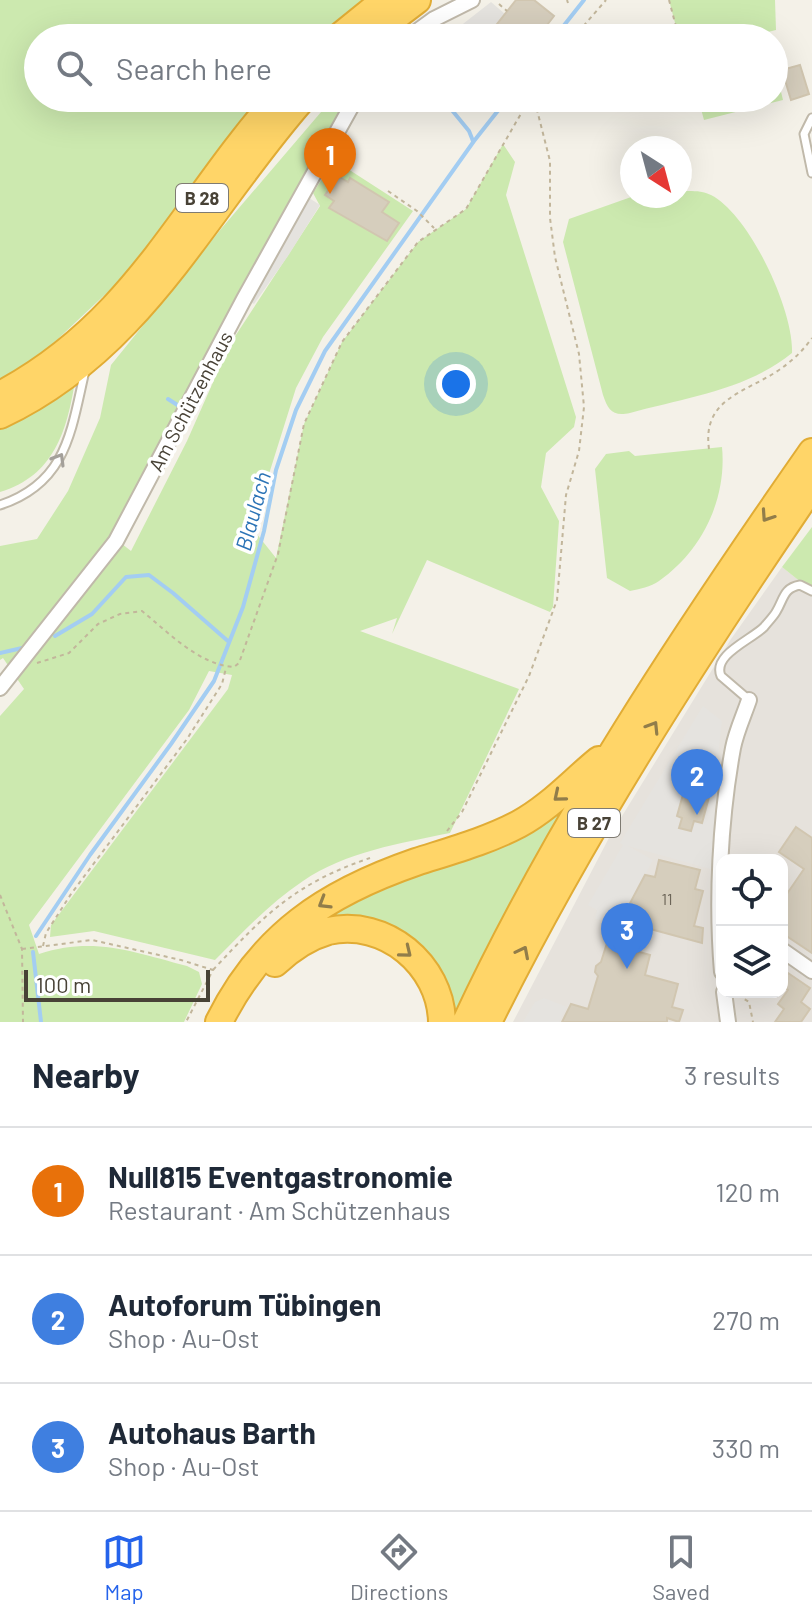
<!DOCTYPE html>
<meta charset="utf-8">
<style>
:root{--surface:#fff;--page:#f6f6f7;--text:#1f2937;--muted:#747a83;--line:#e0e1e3;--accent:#2563eb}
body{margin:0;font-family:Barlow,sans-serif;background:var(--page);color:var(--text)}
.controls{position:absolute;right:24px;bottom:24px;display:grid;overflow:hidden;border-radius:16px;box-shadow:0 8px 32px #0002}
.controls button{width:72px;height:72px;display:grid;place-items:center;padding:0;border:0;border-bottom:2px solid var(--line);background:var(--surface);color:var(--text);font:40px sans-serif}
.compass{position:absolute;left:620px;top:136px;width:72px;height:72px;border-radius:50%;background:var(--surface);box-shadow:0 8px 32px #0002;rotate:144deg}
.scale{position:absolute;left:24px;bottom:20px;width:186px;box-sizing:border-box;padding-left:8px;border:4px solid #484236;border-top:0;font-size:22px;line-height:28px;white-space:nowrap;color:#484236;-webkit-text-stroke:6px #fff;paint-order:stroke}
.you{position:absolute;left:456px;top:384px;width:28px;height:28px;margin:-20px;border:6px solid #fff;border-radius:50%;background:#1a73e8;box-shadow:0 0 0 12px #1a73e833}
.badge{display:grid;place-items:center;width:52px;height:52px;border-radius:50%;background:var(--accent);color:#fff;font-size:26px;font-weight:700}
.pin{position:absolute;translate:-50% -66px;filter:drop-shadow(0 2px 4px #0008)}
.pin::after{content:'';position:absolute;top:42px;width:28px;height:24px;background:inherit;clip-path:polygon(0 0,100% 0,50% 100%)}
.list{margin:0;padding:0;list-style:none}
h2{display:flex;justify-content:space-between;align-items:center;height:104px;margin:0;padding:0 32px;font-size:34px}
h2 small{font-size:26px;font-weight:400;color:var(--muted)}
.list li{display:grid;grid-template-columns:52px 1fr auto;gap:24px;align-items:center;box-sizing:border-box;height:128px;padding:0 32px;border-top:2px solid var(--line)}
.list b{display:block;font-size:30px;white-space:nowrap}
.list p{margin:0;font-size:26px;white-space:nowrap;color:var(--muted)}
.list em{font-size:26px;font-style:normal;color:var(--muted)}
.icon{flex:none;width:44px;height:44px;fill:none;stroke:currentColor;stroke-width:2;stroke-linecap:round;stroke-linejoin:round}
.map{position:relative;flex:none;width:812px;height:1022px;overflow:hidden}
.search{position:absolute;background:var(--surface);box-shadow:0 8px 32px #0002;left:24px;right:24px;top:24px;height:88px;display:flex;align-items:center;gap:20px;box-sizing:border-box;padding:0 28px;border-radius:44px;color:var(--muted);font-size:30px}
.sheet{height:488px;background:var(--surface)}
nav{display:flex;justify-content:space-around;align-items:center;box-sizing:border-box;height:112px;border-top:2px solid var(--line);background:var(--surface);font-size:22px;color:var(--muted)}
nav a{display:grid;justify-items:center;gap:4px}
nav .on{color:var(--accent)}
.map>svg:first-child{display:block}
.industrial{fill:#e6e2dc;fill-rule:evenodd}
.green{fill:#cce9af}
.parking{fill:#e5e3df}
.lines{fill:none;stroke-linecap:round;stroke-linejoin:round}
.stream{stroke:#a3cdf2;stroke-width:4}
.building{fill:#d6cebd;stroke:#d1c6b0;stroke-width:2}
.lane-casing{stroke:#c0b9aa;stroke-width:11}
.street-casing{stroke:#c0b9aa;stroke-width:18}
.highway-casing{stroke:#e1ac35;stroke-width:30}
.path{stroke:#c2b69b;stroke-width:2;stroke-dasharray:4 4;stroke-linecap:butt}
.lane{stroke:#fff;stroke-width:7}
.street{stroke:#fff;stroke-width:14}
.highway{stroke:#ffd568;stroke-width:26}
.oneway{stroke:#a4a09a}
.oneway2{stroke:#917d4a}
.labels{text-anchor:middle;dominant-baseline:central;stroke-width:7;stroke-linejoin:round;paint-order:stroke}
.number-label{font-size:16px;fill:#6c6558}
.shield{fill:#fff;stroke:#7f7b72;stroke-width:2}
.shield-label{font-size:18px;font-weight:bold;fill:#484236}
.street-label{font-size:20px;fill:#484236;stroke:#fff}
.water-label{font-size:22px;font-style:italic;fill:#2c74b6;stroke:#fff}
</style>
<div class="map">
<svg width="812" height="1022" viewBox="0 0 812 1022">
<rect width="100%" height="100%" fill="#f4f1e8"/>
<path class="industrial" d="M782,567L812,591V1022H513L611,834L731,639ZM722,860H782V992H722Z"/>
<path class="green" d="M0,0H370L318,38H38V98H259L131,270L43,353L0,379Z
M669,0H775L776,30L744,38H679Z
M774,63L783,100L704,120L698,98H774Z
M333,98H347L112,536L131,551L187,441L230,344L320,206L313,193L334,160L413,211L323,337L296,388L252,528L276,558L304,424L342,342L418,242L466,209L503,144L515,162L506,195L576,417L574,427L546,453L541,487L559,521L553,607L550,612L427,560L392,634L397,618L360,631L519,689L450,833C401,843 345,852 303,881C270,903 243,932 215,960L94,931L50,937L51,925L228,689L232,675L209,671L189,710L29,925L39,954C94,936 133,952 187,966L199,972L202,984L184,1022H0V716L24,689L3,658L0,660V546L37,539L68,491L100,418L111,365L221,229Z
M680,191C690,191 702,190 711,195C750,215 794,311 792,353C747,390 685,398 630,413C613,417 608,410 603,395L563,242L569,219L634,196H680Z
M75,381C67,431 54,476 0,492V425Z
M722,447C727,499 702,551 659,581C651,587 639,589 630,591L607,578L595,469L606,454L629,451L635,456Z
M812,527V591L782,567Z
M568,801L453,1022L428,961L312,920Z"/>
<path class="parking" d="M491,2L505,14L486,38H445Z
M303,194L320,205L288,256L254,304L244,299Z
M703,706L722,721L715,784L721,786L714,870L628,846L653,860L629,904L640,908L631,927L595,919L597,910L588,905L623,845L620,843Z
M544,998L567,1007L559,1022H523L535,1002Z"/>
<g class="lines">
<path class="stream" d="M554,38L584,0
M442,98L469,131L473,141
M168,399L179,406
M55,636L92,614L126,577L149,575L173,593L229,642
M0,653L22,648
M36,936L90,855L171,744L214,681L243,607L264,531L276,470L296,410L325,351L474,141L508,98
M33,952L41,1022"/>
</g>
<path class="building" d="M516,0H534L554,16L537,38H486Z
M800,65L809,94L791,100L782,70Z
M338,176L348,182L350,178L389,202L382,212L399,223L387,241L329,208L334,201L325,195Z
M686,784L711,790L702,823L694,821L691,831L679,828L682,818L677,816Z
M796,827L812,838V953L782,933V901L804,869L779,852Z
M659,860L700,870L695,889L703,891L694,926L703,928L702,943L632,924L640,908L629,905L645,875L655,877Z
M607,943L650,955L645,975L678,984L672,1007L683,1010L679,1022L667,1018V1022H562L571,1004L588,1009L598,976L595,972L596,966L601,962Z
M788,973L810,988L801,1002L810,1009L801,1022H775L784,1009L778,1004L788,990L782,985Z"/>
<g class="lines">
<defs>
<path id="lane" d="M812,118L804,134L812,173
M0,505C67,483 71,431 85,371
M749,700L721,676C712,655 751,640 764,627C768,622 773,617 776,612C784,599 783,588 800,585L812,591"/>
<path id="street" d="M408,38L434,19L472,0
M0,688L116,541L244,299L356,98
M782,950L812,971
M722,972C716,901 720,819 733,748C736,732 744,715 749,700
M724,992L728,1022"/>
<path id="highway" d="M338,38L385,0
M367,38L417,0
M0,395C136,323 182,206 278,98
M0,415C143,348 204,210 303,98
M275,963C291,948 307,937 328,931C385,918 441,965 442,1022
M219,1022C262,935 326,893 416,862C450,851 487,841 519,824C550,807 572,782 599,760
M466,1022C560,821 685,634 812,452
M488,1022C581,834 694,659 812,486"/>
</defs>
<use href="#lane" class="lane-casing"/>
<use href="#street" class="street-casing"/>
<use href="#highway" class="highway-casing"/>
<path class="path" d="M567,0L568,3
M669,0L679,38
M499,4L507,11
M573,38L606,0
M388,191L417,211L434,228
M709,449C702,400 743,393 776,372C791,362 802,352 812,338
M37,663L69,653L98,624L120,614L142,611C168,632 199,665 234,667L239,663L278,554L304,424L342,342L418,242L466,209L530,98
M447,831L462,812L529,676L557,600L566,495L579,451L584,407L579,354L555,257L550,218V161L534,98
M0,895L22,949L23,1022
M43,946L46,933L71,894L187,739L222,684L226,668
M22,949L92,940L181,960L213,970L186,1022
M213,970C265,914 296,883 370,858
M738,995L749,1002L753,1022"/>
<use href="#lane" class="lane"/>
<use href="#street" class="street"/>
<use href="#highway" class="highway"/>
</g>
<defs><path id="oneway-chevron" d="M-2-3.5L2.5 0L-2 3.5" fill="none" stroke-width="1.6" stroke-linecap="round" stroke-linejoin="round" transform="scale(2)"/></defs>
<use class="oneway" href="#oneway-chevron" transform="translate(59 459) rotate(-59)"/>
<g class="oneway2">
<use href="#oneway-chevron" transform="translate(767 516) rotate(124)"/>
<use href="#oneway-chevron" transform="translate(653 727) rotate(-58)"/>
<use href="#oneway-chevron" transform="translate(559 796) rotate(140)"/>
<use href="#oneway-chevron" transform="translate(324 903) rotate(149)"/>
<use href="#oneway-chevron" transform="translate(406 952) rotate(39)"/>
<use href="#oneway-chevron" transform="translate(523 952) rotate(-63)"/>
</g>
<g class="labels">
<g class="number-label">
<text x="667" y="898">11</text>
</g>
<g class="shield">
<rect x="176" y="184" width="52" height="28" rx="6"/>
<rect x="568" y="809" width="52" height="28" rx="6"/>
</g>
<g class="shield-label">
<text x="202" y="198">B 28</text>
<text x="594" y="823">B 27</text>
</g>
<g class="street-label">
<text transform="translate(190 401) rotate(-62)">Am Schützenhaus</text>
</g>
<g class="water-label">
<text transform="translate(252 511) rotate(-75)">Blaulach</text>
</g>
</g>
</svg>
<div class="controls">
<button><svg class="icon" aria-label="locate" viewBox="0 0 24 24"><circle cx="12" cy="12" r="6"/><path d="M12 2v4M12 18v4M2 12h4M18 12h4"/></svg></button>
<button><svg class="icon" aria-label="layers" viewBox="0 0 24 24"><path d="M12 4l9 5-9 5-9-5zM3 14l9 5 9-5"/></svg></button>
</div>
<svg class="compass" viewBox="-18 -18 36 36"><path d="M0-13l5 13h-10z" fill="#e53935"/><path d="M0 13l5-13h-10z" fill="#747a83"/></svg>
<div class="scale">100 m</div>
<div class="you"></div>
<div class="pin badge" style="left:330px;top:194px;background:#e8710a">1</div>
<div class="pin badge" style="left:697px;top:815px;background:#3f7fe0">2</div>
<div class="pin badge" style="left:627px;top:969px;background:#3f7fe0">3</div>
<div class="search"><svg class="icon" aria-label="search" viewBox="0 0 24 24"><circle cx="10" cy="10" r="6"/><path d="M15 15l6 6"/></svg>Search here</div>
</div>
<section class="sheet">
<h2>Nearby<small>3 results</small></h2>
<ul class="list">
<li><span class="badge" style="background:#e8710a">1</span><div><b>Null815 Eventgastronomie</b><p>Restaurant · Am Schützenhaus</p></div><em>120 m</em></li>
<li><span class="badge" style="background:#3f7fe0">2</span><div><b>Autoforum Tübingen</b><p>Shop · Au-Ost</p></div><em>270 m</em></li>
<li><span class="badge" style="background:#3f7fe0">3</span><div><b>Autohaus Barth</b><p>Shop · Au-Ost</p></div><em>330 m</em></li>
</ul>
</section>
<nav>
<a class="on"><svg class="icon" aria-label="map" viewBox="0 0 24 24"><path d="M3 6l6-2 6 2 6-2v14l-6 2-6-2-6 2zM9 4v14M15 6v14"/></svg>Map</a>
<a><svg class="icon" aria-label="directions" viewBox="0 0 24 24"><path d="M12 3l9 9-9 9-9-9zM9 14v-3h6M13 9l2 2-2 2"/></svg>Directions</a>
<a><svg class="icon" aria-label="saved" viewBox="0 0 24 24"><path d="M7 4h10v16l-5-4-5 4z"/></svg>Saved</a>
</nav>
